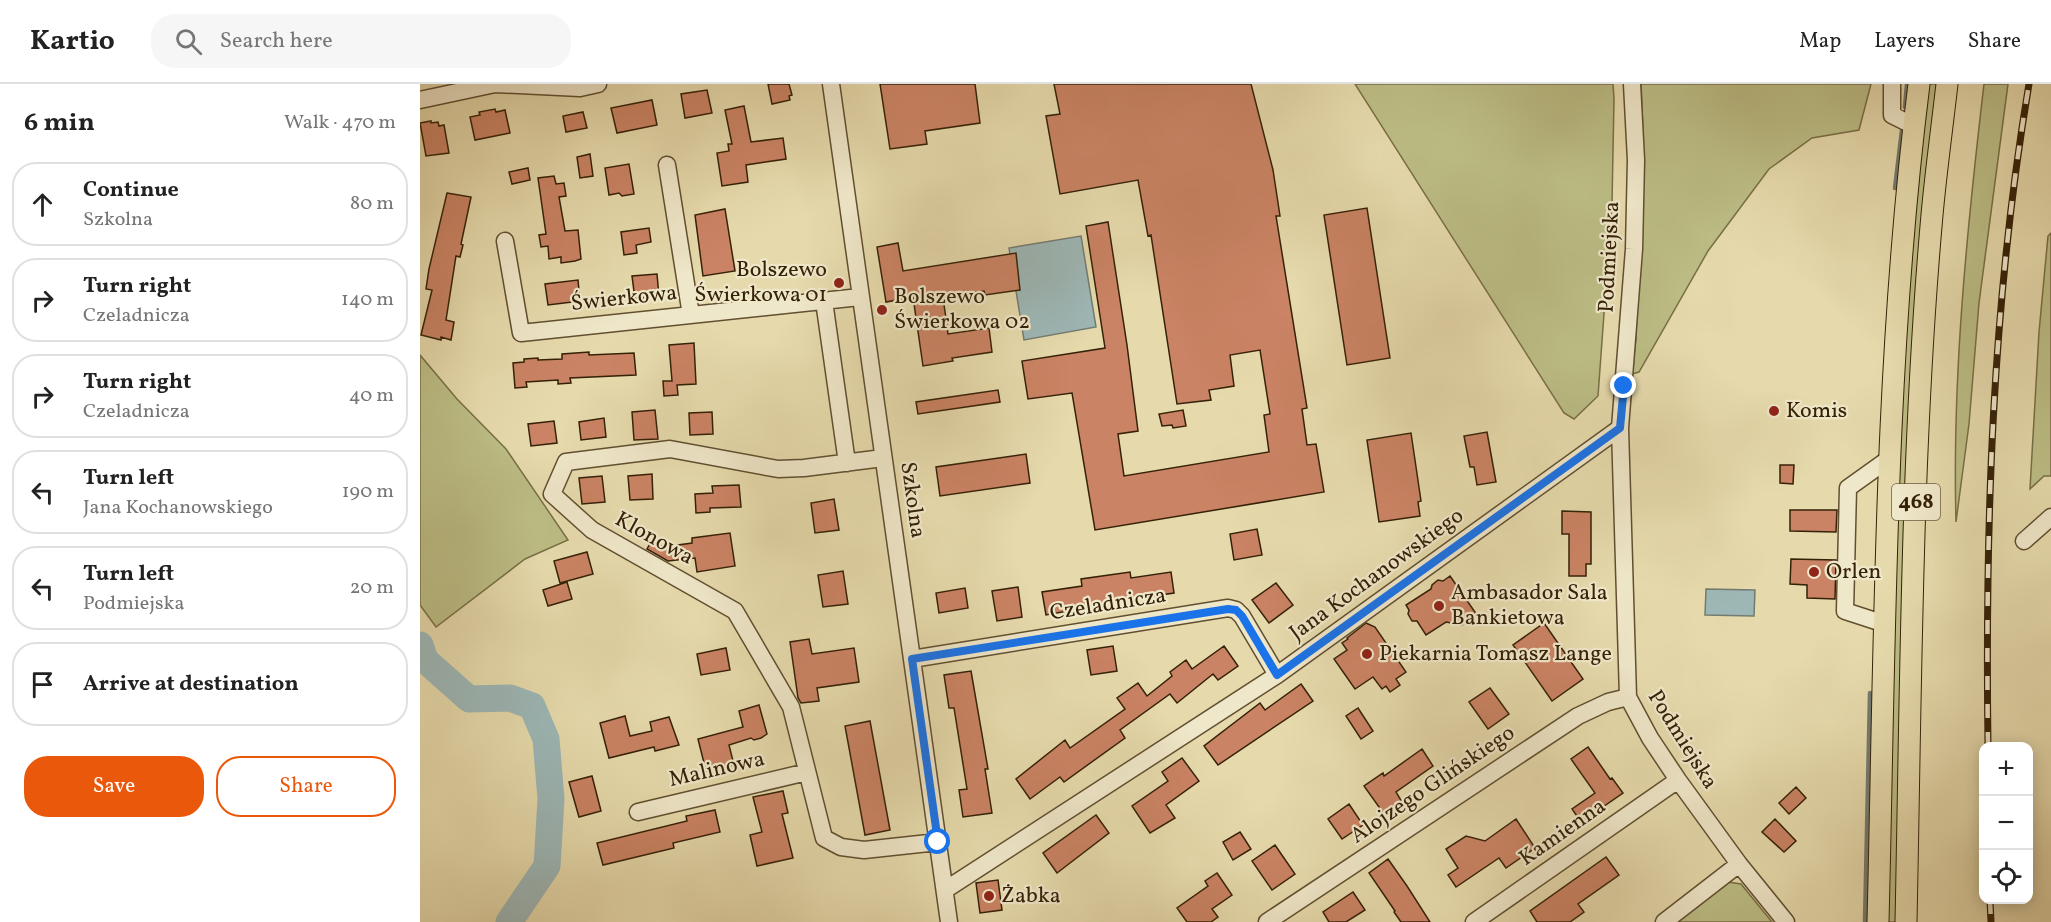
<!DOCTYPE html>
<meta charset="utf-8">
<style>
:root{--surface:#fff;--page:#f6f6f6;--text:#222;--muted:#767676;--line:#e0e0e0;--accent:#ea580c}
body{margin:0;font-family:Vollkorn,serif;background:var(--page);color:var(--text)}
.controls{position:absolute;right:18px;bottom:18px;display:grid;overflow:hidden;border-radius:12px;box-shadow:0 3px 15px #0003}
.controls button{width:54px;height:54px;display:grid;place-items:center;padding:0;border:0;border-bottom:2px solid var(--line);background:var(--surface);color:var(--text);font:30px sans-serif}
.stop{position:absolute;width:18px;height:18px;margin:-14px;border:4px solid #1a73e8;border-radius:50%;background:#fff}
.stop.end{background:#1a73e8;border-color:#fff;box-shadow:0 2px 6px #0008}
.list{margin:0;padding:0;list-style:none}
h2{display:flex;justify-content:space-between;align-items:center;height:78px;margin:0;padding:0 24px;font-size:26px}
h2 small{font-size:20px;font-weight:400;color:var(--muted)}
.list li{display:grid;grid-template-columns:39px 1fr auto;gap:18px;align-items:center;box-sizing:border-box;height:84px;margin:0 12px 12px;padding:0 12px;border:2px solid var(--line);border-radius:24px}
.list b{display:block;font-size:22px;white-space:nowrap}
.list p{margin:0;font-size:20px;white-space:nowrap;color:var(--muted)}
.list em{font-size:20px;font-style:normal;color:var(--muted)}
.actions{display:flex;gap:12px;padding:18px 24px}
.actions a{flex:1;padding:14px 0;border:2px solid var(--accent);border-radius:24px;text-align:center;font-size:21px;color:var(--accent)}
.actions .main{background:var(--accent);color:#fff}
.icon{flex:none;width:33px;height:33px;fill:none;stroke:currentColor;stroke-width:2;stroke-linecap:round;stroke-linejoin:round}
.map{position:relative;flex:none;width:1631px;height:838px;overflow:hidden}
header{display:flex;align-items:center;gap:36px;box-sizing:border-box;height:84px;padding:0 30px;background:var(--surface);border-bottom:2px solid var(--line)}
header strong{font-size:28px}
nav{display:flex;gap:33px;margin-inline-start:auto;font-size:21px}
.search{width:420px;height:54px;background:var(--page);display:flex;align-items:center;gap:15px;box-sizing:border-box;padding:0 21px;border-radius:24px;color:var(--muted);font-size:22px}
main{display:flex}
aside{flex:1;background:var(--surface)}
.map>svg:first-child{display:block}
.green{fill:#bcbd85;stroke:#786f46;stroke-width:1.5}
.water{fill:#9db7b6;stroke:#737b70;stroke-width:1.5}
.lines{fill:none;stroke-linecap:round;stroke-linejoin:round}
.stream{stroke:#737b70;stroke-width:4.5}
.river{stroke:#9db7b6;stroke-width:27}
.building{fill:#ca8364;stroke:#352107;stroke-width:1.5}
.minor-casing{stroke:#614f30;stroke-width:19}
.major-casing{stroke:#352107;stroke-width:23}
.minor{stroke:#efe7c9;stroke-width:16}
.major{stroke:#e6daac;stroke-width:21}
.rail-casing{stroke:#352107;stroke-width:7}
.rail{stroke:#efe7c9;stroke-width:4.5;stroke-dasharray:14;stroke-linecap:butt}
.route{stroke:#1a73e8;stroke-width:8}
.poi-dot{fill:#8f2418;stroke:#efe7c9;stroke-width:2}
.labels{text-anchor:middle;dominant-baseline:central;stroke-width:4.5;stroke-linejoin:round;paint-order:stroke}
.shield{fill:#efe7c9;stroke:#6d5c41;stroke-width:1.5}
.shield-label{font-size:21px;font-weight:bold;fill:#352107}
.street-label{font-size:22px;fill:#352107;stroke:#efe7c9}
.poi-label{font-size:22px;fill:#352107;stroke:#efe7c9;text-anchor:start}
</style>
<header>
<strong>Kartio</strong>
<div class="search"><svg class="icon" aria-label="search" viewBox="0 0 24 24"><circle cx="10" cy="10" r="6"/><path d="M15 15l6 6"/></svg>Search here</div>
<nav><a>Map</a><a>Layers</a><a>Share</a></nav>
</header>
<main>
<aside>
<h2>6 min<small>Walk · 470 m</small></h2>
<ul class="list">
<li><svg class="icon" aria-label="ahead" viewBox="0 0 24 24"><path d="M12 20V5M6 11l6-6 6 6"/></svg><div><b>Continue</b><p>Szkolna</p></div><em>80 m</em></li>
<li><svg class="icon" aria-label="right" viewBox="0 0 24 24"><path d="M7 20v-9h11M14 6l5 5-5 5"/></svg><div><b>Turn right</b><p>Czeladnicza</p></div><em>140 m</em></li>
<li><svg class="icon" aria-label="right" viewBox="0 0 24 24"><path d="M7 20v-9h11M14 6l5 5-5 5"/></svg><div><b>Turn right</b><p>Czeladnicza</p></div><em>40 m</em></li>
<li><svg class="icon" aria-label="left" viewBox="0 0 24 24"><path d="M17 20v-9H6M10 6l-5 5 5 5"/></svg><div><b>Turn left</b><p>Jana Kochanowskiego</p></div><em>190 m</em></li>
<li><svg class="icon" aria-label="left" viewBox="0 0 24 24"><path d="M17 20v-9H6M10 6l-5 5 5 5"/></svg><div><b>Turn left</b><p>Podmiejska</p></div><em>20 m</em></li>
<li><svg class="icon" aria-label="arrive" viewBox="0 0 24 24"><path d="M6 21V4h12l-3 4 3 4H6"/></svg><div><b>Arrive at destination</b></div></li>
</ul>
<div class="actions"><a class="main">Save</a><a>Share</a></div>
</aside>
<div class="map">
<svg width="1631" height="838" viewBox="0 0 1631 838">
<rect width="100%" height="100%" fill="#e6daac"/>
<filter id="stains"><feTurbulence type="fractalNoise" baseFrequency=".00333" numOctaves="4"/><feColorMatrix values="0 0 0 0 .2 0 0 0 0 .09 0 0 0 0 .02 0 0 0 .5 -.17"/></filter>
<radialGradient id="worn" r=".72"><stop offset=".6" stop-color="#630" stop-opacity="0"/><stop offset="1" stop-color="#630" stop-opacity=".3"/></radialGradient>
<path class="green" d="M935,0H1193L1194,15L1192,120L1178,312L1154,335L1144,329Z
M1221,0H1451L1439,46L1392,54L1349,85L1288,167L1219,288L1212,290L1216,255L1223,48Z
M1506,0H1517L1477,838H1465L1480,297Z
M1564,0H1588L1559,219L1549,340L1536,438C1532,292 1547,145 1564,0Z
M1631,149V392H1624L1610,405L1619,248L1628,152Z
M0,271L37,315L86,365L148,456L105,475L16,543L0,521Z
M1308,798L1321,800L1352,838H1257Z"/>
<path class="water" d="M661,152L676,243L604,256L589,164Z
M1286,505L1335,506L1334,532L1285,531Z"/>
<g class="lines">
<path class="stream" d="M1485,23L1487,0
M1475,104L1482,46
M1445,838L1450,609"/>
<path class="river" d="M0,561L5,576L49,615L90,614L112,622L126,655L131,715L127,782L89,838"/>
</g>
<path class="building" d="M348,0H369L372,11L369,12L370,16L352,20Z
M460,0H555L560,39L505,47L507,60L470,65Z
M634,0H831L853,86L860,132H856L887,324L882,325L887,361L896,360L904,408L675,446L652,309L608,315L602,277L685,264L666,142L688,138L707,261L718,347L698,350L704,392L849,368L844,331L850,330L840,266L810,271L814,302L789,306L791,316L757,320L731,151L728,152L718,96L640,110L626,32L640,30Z
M287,6L292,29L265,34L261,10Z
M232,16L237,41L197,49L191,24Z
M324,22L331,58L363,54L366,75L326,81L328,98L302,102L297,69L309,67L308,60H312L305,26Z
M75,25L76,28L85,26L90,49L55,56L50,33L60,31L59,28Z
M163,28L167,44L146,48L143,32Z
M11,37V39L18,38L19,42L24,41L29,69L6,72L0,39Z
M170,70L173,92L160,94L157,73Z
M209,80L214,110L202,112L199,109L189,111L185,84Z
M108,84L110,96L92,100L89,88Z
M134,92L136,100L144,99L146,112L139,113L145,147L158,146L161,175L155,177L141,179V173L129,175L128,162L121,163L119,151L126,150L118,94Z
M27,109L51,113L41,160L43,161L40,173L36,172L26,236L34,238L31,256L21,253V256L1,251L12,206L6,205L9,185Z
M947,124L970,274L927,281L904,131Z
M305,125L315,187L283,192L275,131Z
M229,144L231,158L216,161L217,169L204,171L201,148Z
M478,159L483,187L596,169L600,206L565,211L564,207L523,213L528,250L569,244L572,268L532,274L533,277L503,282L493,213L466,218L457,163Z
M237,190L239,212L215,215L212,192Z
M158,196L160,217L128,221L125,200Z
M274,259L276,300L257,301L258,311L244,312L243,297H252L249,261Z
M169,268V271L214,269L216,291L150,294L151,299L138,300V296L106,298L107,303L95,304L93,279L104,278V275L118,274V276L142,275V270Z
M578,306L580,318L498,330L496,318Z
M235,326L238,355L214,356L212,328Z
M763,326L766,342L753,344L752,341L742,342L739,330Z
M292,328L293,350L270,351L269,329Z
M184,334L186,353L161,356L159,338Z
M134,337L137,359L111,362L108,340Z
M1067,348L1076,398L1057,401L1054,383H1050L1044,352Z
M991,349L1001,417L998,418L1000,432L959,438L947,356Z
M606,370L610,399L520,412L516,383Z
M1360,381H1374L1373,400L1360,399Z
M232,390L233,415L210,416L208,392Z
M182,392L185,418L162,420L159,394Z
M319,401L321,423L290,424V428L276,429L275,410L293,409L292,402Z
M414,415L419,446L395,449L391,419Z
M1370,426H1417L1416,448L1370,447Z
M1142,427L1171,428V480H1166V492H1149V450H1142Z
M837,445L842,471L814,476L810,450Z
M310,449L315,482L277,488L275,474L248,477L227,465L232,456L243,463L272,459V454Z
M167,468L173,490L140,499L134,477Z
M1371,475L1416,476L1415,515L1387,514V501L1370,500Z
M423,487L428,520L403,523L398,491Z
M710,488L711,494L751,488L754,509L647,524L648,527L626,531L622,508L662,502L661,495Z
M1030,492L1057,531L1042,541L1026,538L1006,551L997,537H992L988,530L989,526L986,521L1011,505L1012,501L1018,496L1023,497Z
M147,498L152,515L128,522L123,506Z
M856,499L873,521L849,539L832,516Z
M598,503L602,533L577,537L572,507Z
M545,504L548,524L519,529L516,509Z
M946,539L955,543L986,588L976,595L980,601L970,608L966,602L962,605L953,593L935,605L914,575L927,566L922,559L928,555L927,554Z
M1124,539L1163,595L1132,617L1093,561Z
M389,555L392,570L434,564L439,598L397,604L399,617L381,619L378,614L370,558Z
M693,562L697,587L671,591L667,566Z
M804,562L818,582L798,596L793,590L757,619L750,610L700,646L705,654L644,698L640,693L610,715L596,695L645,656L650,664L705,625L697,614L718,599L727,612L752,592L750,588L766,576L772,585Z
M306,564L310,586L281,591L277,570Z
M551,587L568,685H565L572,729L543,733L539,706L547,705L534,624H529L524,591Z
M881,600L893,617L798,681L784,662L840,619L845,626Z
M1070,604L1089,630L1068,645L1049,618Z
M339,621L347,650L341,654L334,656L331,654L309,661L314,681L286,687L278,655L323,643L319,627Z
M938,624L953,647L941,655L926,632Z
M205,632L210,652L232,647L230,638L249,633L259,661L235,667L234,663L189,674L180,639Z
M450,637L470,746L445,751L425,642Z
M1168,663L1190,695L1192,694L1203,709L1161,738L1152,725L1175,709L1151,675Z
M1002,665L1013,682L976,708L982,718L964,730L944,702L963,689L964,692Z
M762,674L779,697L746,721L755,734L730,749L712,722L748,697L742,688Z
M172,692L181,727L159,733L149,698Z
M1376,703L1386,714L1369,730L1359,719Z
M363,707L368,729L362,730L373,774L337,782L330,751L342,748L333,713Z
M929,720L943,741L922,755L908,735Z
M295,726L300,748L253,759L254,764L183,781L177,759L267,737L266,732Z
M676,731L689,749L637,789L623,769Z
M1096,735L1115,764L1086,784L1079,774L1036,803L1028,791L1038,784L1026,765L1046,752L1065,757Z
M1355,735L1376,757L1364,768L1342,748Z
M820,748L831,765L813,776L803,758Z
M855,761L875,790L852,806L832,777Z
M1186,773L1199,791L1158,820L1164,828L1150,838H1117L1110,827Z
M968,775L987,802L1010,838H981L974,828L975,827L949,789Z
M797,789L812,811L792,825L798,833L791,838H767L757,824L788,802L785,797Z
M578,796L582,826L560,829L556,799Z
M933,808L945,826L926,838H909L903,828Z"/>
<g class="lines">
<defs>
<path id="minor" d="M411,0L529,838
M1212,0L1216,76L1214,165L1200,344L1208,613L1230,654L1258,696L1319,780L1366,838
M1472,0V31L1494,42
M0,16L75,0L160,4L178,0
M247,81L271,231
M85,157L101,249L440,213
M404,217L427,379
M463,374L384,384L358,385L250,365L146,378L132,410L172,446L315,527L371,623L404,754L421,763L444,766L518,758
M1604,457L1631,433
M1465,540L1425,527L1428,404L1470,374
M492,575L808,524L816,526L822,532L857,591
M218,728L387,688
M525,806L857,591L1200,344
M847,838L1158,632L1188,618L1208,613
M1054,838L1258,696
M1244,838L1319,780"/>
<path id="major" d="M1458,838C1465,559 1464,278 1499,0
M1486,838C1491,602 1491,366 1512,131C1516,87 1522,44 1527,0"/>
</defs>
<use href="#minor" class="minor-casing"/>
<use href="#major" class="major-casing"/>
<use href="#minor" class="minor"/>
<use href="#major" class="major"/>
<defs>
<path id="rail" d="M1568,662C1565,441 1572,219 1609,0
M1570,816L1571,838"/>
</defs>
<use href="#rail" class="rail-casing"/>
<use href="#rail" class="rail"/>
</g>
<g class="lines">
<path class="route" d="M518,758L492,575L808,525L816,526L822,532L857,591L1200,344L1204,302"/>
</g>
<g class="poi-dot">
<circle cx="419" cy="199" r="6"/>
<circle cx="462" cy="226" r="6"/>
<circle cx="1354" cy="327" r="6"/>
<circle cx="1394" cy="488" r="6"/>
<circle cx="1019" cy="522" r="6"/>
<circle cx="947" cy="570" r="6"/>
<circle cx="569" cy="812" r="6"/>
</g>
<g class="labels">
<rect class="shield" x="1472" y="400" width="48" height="36" rx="4.5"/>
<g class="shield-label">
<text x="1496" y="418">468</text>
</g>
<g class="street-label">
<text transform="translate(1190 173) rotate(-87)">Podmiejska</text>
<text transform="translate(204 215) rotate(-6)">Świerkowa</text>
<text transform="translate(492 416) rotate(82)">Szkolna</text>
<text transform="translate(234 455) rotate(29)">Klonowa</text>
<text transform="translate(957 491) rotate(-36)">Jana Kochanowskiego</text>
<text transform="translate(688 521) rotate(-9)">Czeladnicza</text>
<text transform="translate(1262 656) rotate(58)">Podmiejska</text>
<text transform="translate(297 686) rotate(-13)">Malinowa</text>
<text transform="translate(1013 701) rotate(-34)">Alojzego Glińskiego</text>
<text transform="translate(1143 749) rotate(-35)">Kamienna</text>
</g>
<g class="poi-label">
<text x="407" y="186" text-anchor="end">Bolszewo<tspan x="407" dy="25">Świerkowa 01</tspan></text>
<text x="474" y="213">Bolszewo<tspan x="474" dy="25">Świerkowa 02</tspan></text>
<text x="1366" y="327">Komis</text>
<text x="1406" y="488">Orlen</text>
<text x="1031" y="509">Ambasador Sala<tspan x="1031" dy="25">Bankietowa</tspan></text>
<text x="959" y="570">Piekarnia Tomasz Lange</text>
<text x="581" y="812">Żabka</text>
</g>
</g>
<rect width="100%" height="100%" filter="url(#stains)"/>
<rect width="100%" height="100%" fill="url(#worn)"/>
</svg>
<div class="controls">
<button>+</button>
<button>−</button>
<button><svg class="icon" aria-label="locate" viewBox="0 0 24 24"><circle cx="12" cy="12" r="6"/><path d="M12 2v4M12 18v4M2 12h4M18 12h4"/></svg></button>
</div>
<div class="stop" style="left:518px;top:758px"></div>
<div class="stop end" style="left:1204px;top:302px"></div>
</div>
</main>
